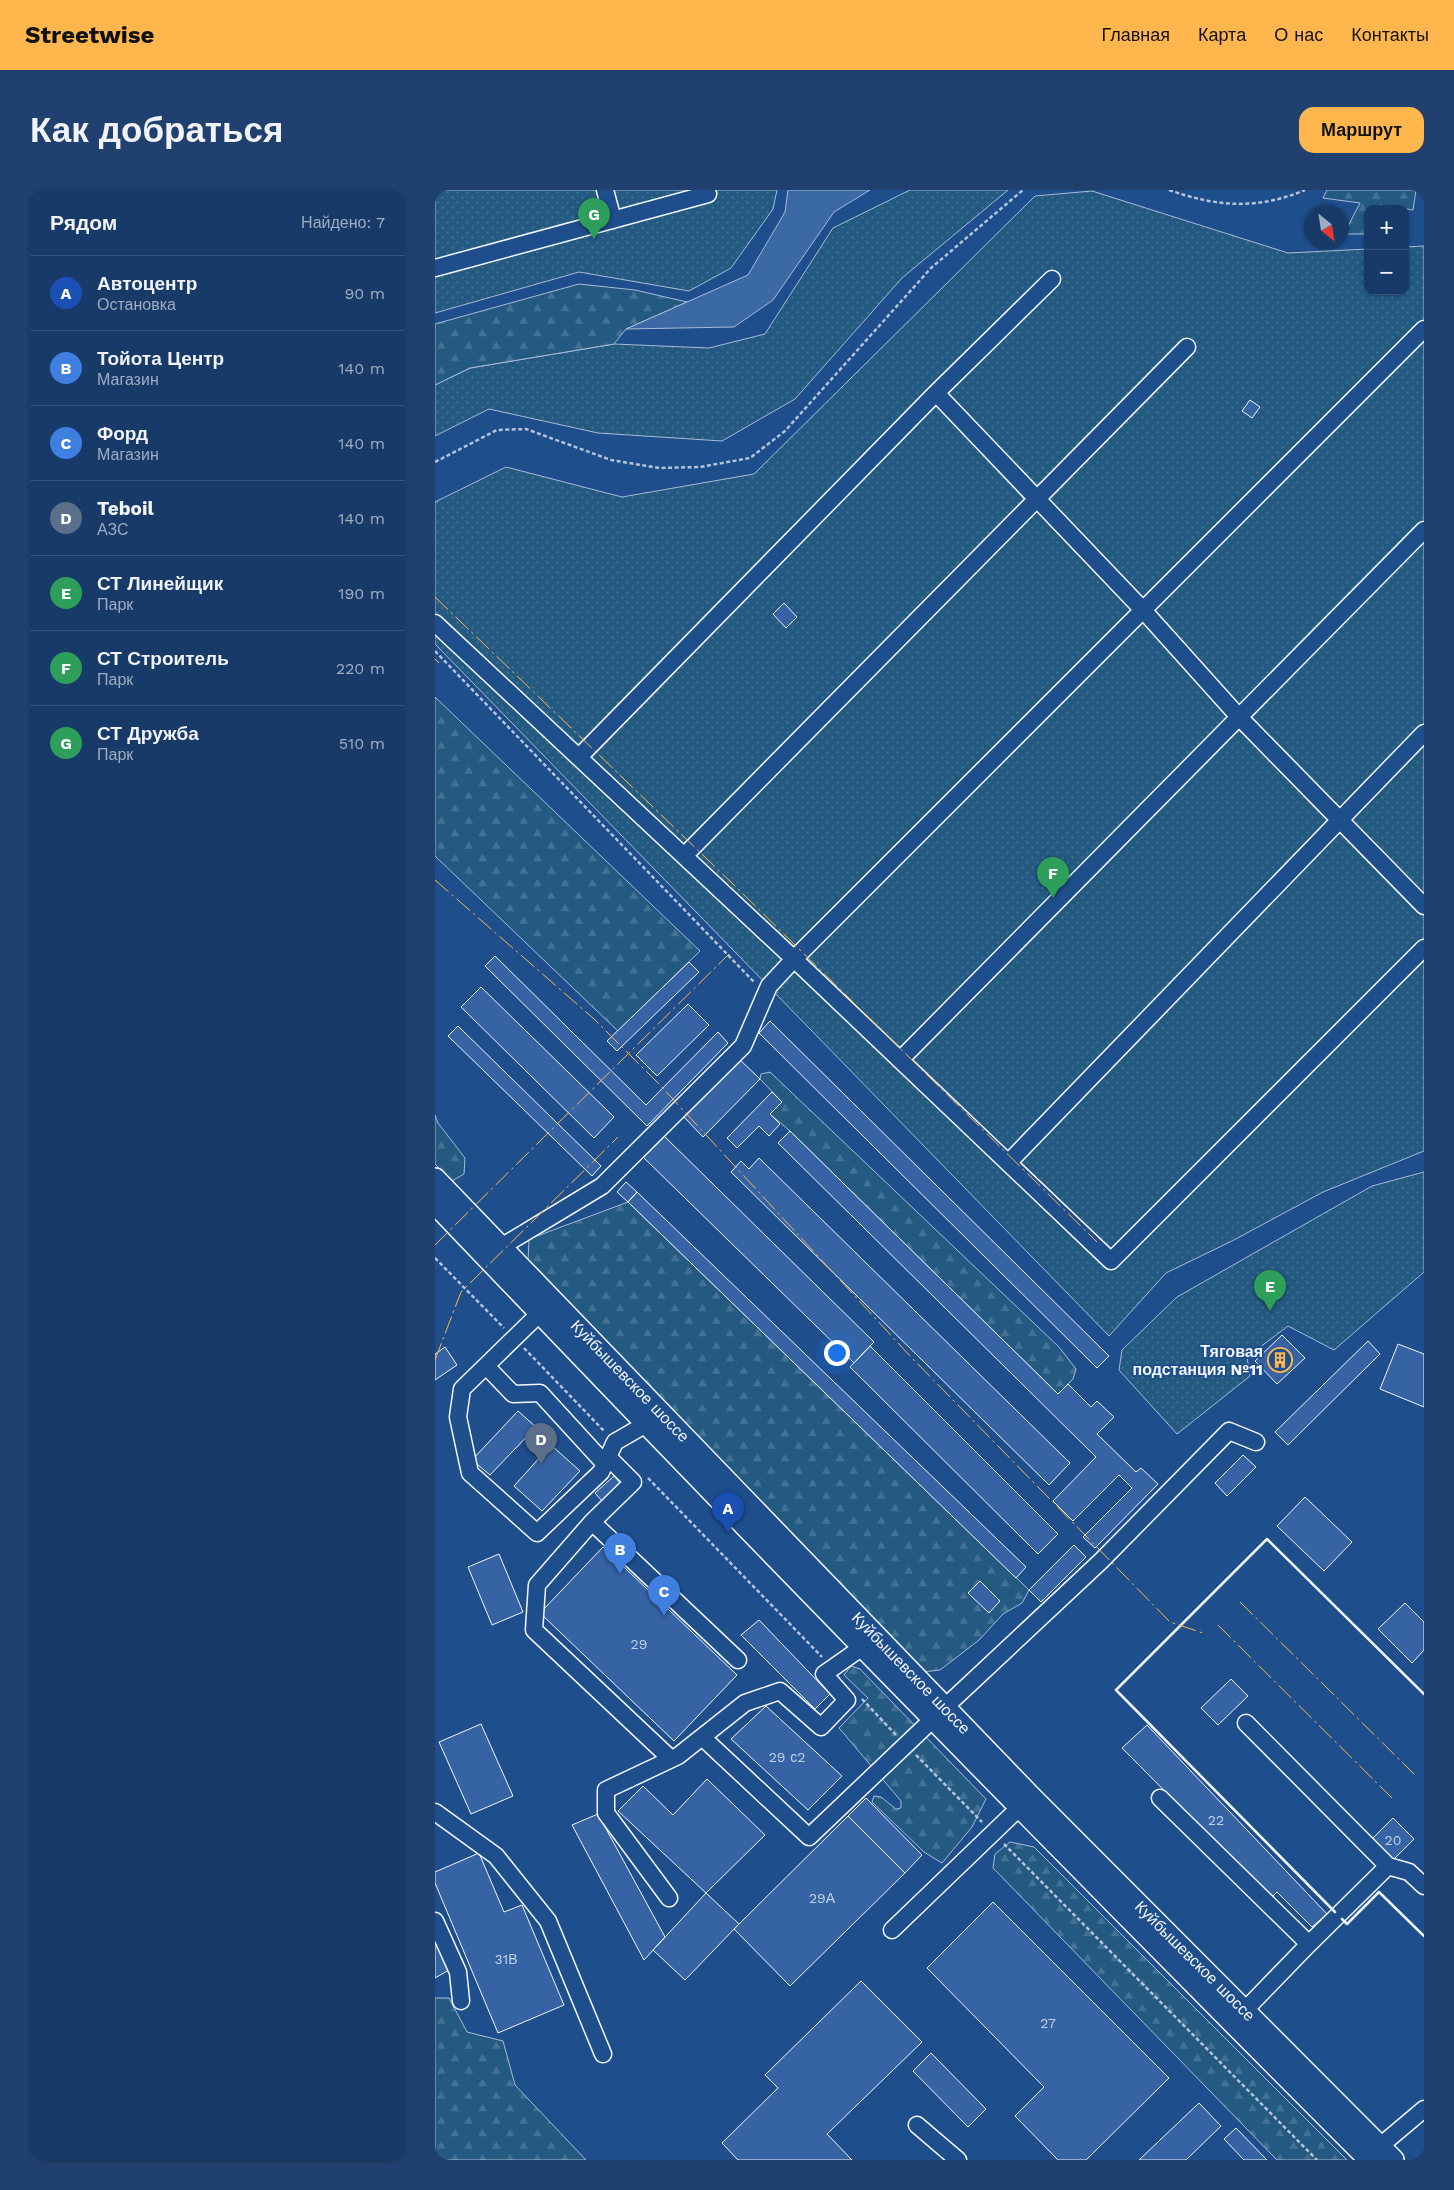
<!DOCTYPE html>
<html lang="ru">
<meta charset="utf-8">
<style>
:root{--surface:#173a69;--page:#20416f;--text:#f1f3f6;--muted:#9eadc0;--line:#36547d;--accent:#ffb74d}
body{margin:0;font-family:"Work Sans",sans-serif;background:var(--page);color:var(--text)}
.controls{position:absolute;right:15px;top:15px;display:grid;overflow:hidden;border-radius:10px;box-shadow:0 1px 4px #0004}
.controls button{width:45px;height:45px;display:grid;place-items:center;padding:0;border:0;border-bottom:1px solid var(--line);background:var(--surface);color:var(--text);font:25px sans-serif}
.compass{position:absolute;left:869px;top:15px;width:45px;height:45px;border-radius:50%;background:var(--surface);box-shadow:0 1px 4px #0004;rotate:150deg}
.you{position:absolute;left:401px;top:1162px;width:18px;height:18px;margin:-12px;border:4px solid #fff;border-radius:50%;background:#1a73e8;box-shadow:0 0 0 8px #1a73e833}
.badge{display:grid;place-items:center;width:32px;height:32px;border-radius:50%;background:var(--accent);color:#fff;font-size:16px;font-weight:700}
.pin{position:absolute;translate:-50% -41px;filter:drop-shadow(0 1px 2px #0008)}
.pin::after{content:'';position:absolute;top:26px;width:18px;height:15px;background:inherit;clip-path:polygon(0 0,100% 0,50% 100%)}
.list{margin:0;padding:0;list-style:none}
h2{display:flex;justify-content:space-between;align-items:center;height:65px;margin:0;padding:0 20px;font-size:21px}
h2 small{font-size:16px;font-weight:400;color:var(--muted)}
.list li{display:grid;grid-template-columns:32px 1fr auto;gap:15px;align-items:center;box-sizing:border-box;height:75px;padding:0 20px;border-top:1px solid var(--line)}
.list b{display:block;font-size:19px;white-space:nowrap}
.list p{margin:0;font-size:16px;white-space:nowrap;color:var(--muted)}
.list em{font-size:16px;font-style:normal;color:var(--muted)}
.map{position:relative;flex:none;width:989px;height:1970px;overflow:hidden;border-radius:15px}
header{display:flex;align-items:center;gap:30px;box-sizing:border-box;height:70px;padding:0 25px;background:var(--accent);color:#111}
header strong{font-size:24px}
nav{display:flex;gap:28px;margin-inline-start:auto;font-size:18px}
.intro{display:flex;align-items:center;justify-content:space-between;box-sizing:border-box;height:120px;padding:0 30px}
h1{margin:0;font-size:35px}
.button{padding:12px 22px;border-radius:15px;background:var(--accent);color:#111;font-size:18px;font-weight:700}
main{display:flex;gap:30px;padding:0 30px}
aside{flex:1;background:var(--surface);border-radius:15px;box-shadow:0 1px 4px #0004}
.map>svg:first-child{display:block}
.grass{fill:url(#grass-dots);stroke:#a8bbd7}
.forest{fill:url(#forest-firs);stroke:#a8bbd7}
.water{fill:#3b69a3;stroke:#a8bbd7}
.building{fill:#3563a3;stroke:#f2f6ff}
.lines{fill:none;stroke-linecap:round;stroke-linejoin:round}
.minor-casing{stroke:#f2f6ff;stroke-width:19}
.major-casing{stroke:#f2f6ff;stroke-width:24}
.path{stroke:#b3c4dc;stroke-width:2.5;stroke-dasharray:4 2.5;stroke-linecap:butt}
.minor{stroke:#1f4e8c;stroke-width:16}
.major{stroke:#1f4e8c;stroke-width:21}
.wall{stroke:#f2f6ff;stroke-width:2.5}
.power{stroke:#ffb74d;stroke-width:1;stroke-dasharray:18 4 2.5 4;stroke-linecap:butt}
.labels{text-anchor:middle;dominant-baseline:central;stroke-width:4;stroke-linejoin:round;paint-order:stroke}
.number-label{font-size:14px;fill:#c3d1e8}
.poi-label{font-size:16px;font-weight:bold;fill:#f2f6ff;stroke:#1f4e8c;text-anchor:end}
.street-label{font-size:16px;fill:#f2f6ff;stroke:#1f4e8c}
</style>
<header>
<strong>Streetwise</strong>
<nav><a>Главная</a><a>Карта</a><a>О нас</a><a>Контакты</a></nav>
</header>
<div class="intro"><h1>Как добраться</h1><a class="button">Маршрут</a></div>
<main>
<aside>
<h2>Рядом<small>Найдено: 7</small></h2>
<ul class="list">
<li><span class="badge" style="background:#1a4fb4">A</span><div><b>Автоцентр</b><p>Остановка</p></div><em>90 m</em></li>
<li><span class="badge" style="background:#3f7fe0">B</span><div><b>Тойота Центр</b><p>Магазин</p></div><em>140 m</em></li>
<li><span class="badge" style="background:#3f7fe0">C</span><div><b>Форд</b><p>Магазин</p></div><em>140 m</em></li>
<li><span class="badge" style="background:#5c6f8a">D</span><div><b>Teboil</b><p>АЗС</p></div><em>140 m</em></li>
<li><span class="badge" style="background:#2e9e5b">E</span><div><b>СТ Линейщик</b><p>Парк</p></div><em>190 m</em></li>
<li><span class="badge" style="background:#2e9e5b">F</span><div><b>СТ Строитель</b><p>Парк</p></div><em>220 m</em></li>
<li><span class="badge" style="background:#2e9e5b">G</span><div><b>СТ Дружба</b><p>Парк</p></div><em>510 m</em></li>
</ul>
</aside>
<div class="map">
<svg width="989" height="1970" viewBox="0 0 989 1970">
<defs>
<pattern id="grass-dots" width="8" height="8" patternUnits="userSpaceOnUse" patternTransform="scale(1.25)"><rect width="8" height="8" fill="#245a82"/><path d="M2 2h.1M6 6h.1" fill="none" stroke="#447295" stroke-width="1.8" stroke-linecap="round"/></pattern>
<pattern id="forest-firs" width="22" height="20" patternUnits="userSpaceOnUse" patternTransform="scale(1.25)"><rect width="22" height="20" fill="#245a82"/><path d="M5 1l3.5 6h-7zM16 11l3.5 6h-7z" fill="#447295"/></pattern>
</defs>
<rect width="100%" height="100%" fill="#1f4e8c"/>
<path class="grass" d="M0,0H342L338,19L296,78L254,101L144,82L0,123Z
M475,0H573L467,88L360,209L287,251L163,243L54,219L0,246V195L35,178L179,154L274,158L330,144L398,38Z
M657,1L853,63L933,59V101H970V57L989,56V961L888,1002L797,1051L731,1083L674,1146L0,454V312L71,277L187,307L319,284L600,6Z
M989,982V1082L899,1160L853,1136L812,1167L815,1186L742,1244L684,1180L687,1160L742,1107L937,996Z"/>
<path class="forest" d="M892,0H981L978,20L945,15V19H933V44H909L925,13L888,8Z
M144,94L200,100L252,112L191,139L179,154L35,178L0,195V134Z
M0,507L265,761L183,841L0,666Z
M335,882L624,1157L641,1179L638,1189L623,1204L355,941L335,924L347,912L325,889L326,884Z
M0,925L3,933L30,968L29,984L17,991L0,974Z
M193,1012L594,1400L587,1413L568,1424L544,1450L505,1480L488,1482L93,1071L94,1049Z
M416,1476L425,1479L551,1609L537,1637L507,1673L489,1662L437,1612L439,1606L446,1607L461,1619L466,1618V1611L404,1538L433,1508L409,1485Z
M575,1652L599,1657L912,1970H842L558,1678L560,1664Z
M0,1808H14L32,1842L68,1851L80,1895L151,1970H0Z"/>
<path class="water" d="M353,0H435L399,22L338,110L299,137L191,139L313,85L350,22Z"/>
<path class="building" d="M815,210L825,217L817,228L807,221Z
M349,413L362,427L351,438L338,424Z
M60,766L211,915L283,842L293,853L212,936L50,776Z
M254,772L264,782L182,861L172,851Z
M46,797L179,927L159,948L26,817Z
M253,814L274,835L222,886L201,865Z
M335,831L674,1166L662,1178L324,843Z
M23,836L166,976L157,986L13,846Z
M304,869L325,889L268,947L248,926Z
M337,902L347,912L335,924L345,934L334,946L324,936L302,958L292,948Z
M355,941L623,1204L633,1194L656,1217L662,1211L679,1227L662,1244L701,1282L706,1278L723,1294L660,1358L648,1347L697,1298L684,1285L638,1331L618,1311L661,1267L343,953Z
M229,946L439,1152L419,1173L208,967Z
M324,968L635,1273L614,1295L296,982L306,971L314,979Z
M191,992L202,1002L193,1012L182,1002Z
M202,1002L591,1377L581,1388L193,1012Z
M847,1145L870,1168L842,1194L820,1171Z
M933,1151L945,1164L853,1255L840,1242Z
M963,1154L989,1164V1217L945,1199Z
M435,1156L623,1344L603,1364L415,1177Z
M10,1157L22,1175L0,1190V1164Z
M83,1221L101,1237L55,1285L37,1270Z
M116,1255L145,1281L107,1321L79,1296Z
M808,1265L821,1277L792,1306L780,1293Z
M179,1286L186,1294L167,1311L160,1303Z
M870,1307L917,1352L889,1381L842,1336Z
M639,1355L651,1367L606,1412L594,1400Z
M168,1357L302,1485L239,1551L105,1423Z
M64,1364L88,1422L57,1435L33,1377Z
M545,1391L565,1411L554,1423L533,1403Z
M970,1413L989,1432V1460L977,1473L943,1439Z
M324,1430L395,1504L380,1519L306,1445Z
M796,1489L813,1506L783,1535L766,1518Z
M331,1516L407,1586L373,1620L296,1549Z
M46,1534L78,1606L36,1624L4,1552Z
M712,1535L892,1724L877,1737L842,1702L836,1708L687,1558Z
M272,1589L330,1645L271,1703L183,1621L208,1596L238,1625Z
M431,1608L487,1665L470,1683L413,1626Z
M163,1624L230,1747L209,1770L137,1635Z
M413,1626L470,1683L355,1796L299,1739Z
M958,1628L979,1649L957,1671L936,1650Z
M44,1663L69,1722L87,1715L129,1815L63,1843L0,1693V1682Z
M271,1703L304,1734L250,1790L218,1760Z
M558,1712L734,1888L651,1970H623L580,1926L609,1897L492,1778Z
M0,1753L14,1780L0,1788Z
M426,1791L487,1852L392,1944L417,1970H303L287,1953L343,1898L330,1885Z
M496,1863L551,1919L533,1937L478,1881Z
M764,1913L786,1936L751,1970H704Z
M801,1938L832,1970H809L789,1949Z"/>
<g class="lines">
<defs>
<path id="minor" d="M170,0L178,30
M0,78L273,4
M501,203L708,420L804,527L989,716
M0,433L359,769L676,1071L989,758
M144,567L501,203L617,89
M249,666L752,157
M465,870L989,340
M573,973L989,543
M66,1057L167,996L308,856L334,796L359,769L989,139
M105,1123L27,1199L23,1227L35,1283L102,1343L166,1282L180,1252L213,1233
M51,1176L78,1204L105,1203L170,1274
M173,1267L198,1292L157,1332L303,1470
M157,1332L102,1395L99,1440L236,1569
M509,1518L666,1371L794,1241L821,1252
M811,1533L953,1676L874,1754
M267,1547L374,1647L498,1529
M725,1608L874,1754L809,1821
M0,1622L61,1666L113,1731L168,1864
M953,1676L974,1682L989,1696
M234,1708L171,1623V1600L243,1566L310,1513L345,1501L386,1537L412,1510L389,1484L429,1456
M0,1731L23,1782L26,1811
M457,1740L585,1617
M482,1935L523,1970
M944,1957L989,1919"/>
<path id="major" d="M0,989L594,1605L958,1970
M0,1013C308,1336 620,1655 935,1970"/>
</defs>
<use href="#minor" class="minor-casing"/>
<use href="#major" class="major-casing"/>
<path class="path" d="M734,0C783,17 822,20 870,0
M0,272L62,240L91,239L176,270L224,278L265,277L315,268L350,241L496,78L588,0
M0,461L319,792
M0,1068L69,1138
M89,1158L170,1242
M213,1288L387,1467
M427,1509L461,1545
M481,1565L547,1632
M569,1654L882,1970"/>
<use href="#minor" class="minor"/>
<use href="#major" class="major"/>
<path class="wall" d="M900,1722L681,1500L832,1349L989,1504
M907,1729L912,1734L944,1702L989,1746"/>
<path class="power" d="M0,407L298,694L662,1052
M0,469L4,473
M0,690L159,829L224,894L476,1167L735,1432L768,1443
M0,1055L294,764
M0,1170L26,1102L183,947
M805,1412L979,1584
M783,1435L957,1608"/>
</g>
<defs>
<symbol id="building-ring" viewBox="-11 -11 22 22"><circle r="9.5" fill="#1f4e8c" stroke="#ffb74d" stroke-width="1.5"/><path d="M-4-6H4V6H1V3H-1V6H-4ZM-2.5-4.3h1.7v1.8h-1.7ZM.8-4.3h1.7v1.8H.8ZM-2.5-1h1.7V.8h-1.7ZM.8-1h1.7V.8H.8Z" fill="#ffb74d"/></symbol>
</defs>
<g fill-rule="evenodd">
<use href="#building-ring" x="831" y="1156" width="28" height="28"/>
</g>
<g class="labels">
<g class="number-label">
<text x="204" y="1454">29</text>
<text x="352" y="1567">29 с2</text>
<text x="781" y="1630">22</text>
<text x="958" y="1650">20</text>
<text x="387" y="1708">29А</text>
<text x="71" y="1769">31В</text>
<text x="613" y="1833">27</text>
</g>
<g class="poi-label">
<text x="828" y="1161">Тяговая<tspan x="828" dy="18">подстанция №11</tspan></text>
</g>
<g class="street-label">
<text transform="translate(195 1191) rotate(46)">Куйбышевское шоссе</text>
<text transform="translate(476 1483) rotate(46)">Куйбышевское шоссе</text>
<text transform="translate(760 1771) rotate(45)">Куйбышевское шоссе</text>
</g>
</g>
</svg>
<div class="controls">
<button>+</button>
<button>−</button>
</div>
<svg class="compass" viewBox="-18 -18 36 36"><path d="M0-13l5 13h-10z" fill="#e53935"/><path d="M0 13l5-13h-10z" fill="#9eadc0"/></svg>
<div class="you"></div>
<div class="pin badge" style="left:293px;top:1343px;background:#1a4fb4">A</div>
<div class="pin badge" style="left:185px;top:1384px;background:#3f7fe0">B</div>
<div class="pin badge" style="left:229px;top:1426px;background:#3f7fe0">C</div>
<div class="pin badge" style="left:106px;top:1274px;background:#5c6f8a">D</div>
<div class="pin badge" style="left:835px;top:1121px;background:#2e9e5b">E</div>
<div class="pin badge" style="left:618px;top:708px;background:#2e9e5b">F</div>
<div class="pin badge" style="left:159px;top:49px;background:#2e9e5b">G</div>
</div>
</main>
